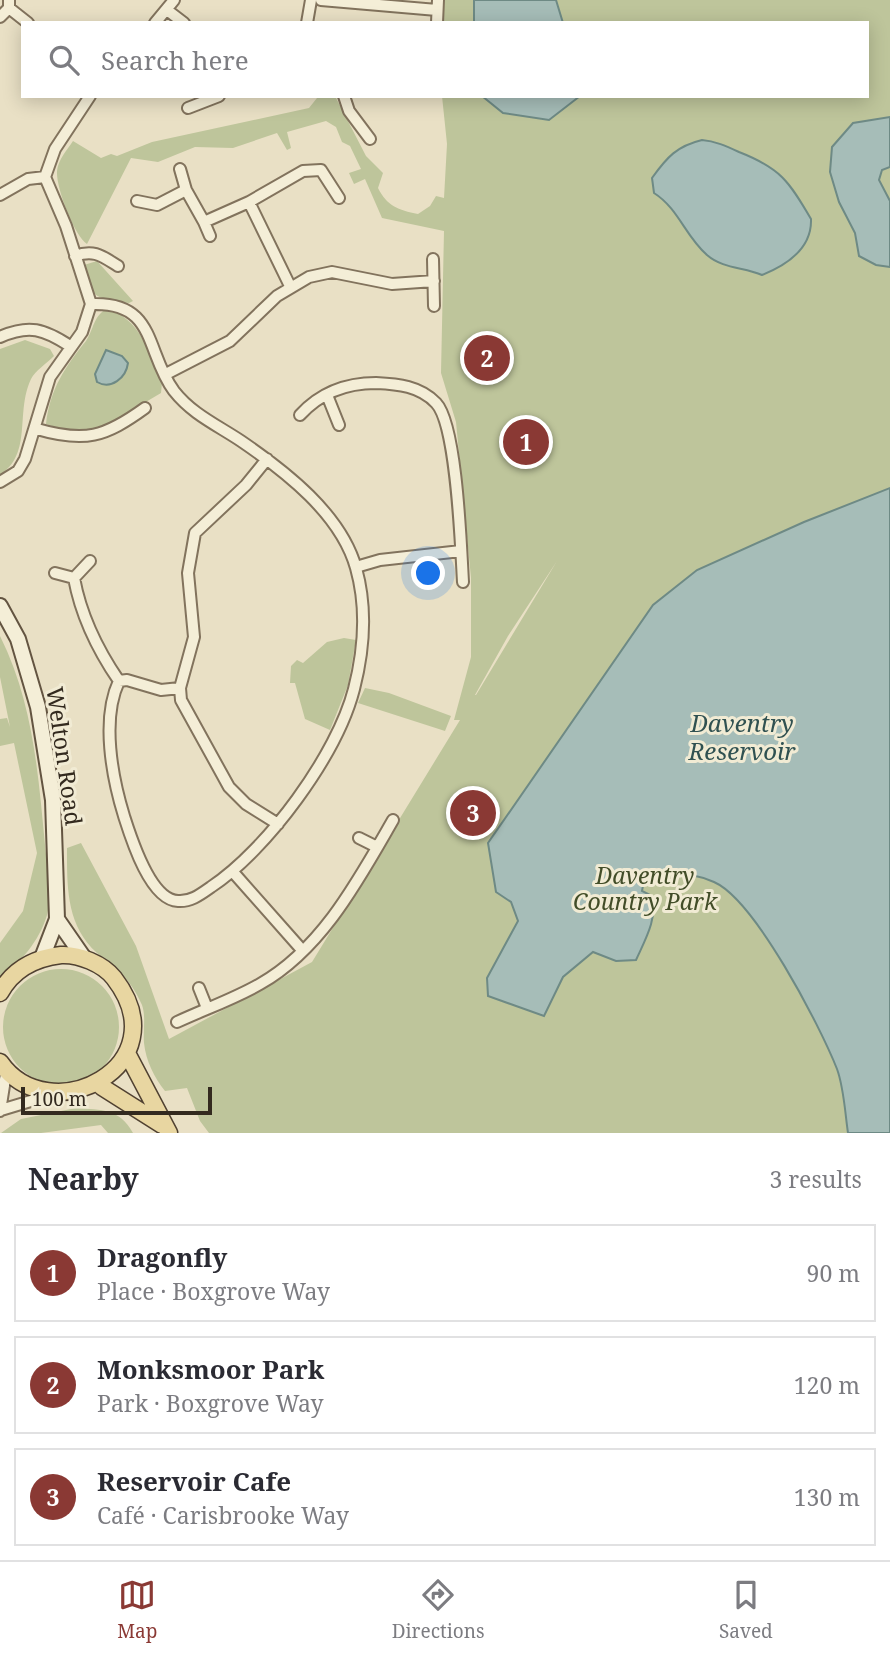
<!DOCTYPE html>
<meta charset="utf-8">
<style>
:root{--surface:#fff;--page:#f2f2f3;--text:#2b2b33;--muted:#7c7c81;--line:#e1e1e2;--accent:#8a3934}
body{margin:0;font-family:"Noto Serif",serif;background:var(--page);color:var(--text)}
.scale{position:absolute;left:21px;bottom:18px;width:191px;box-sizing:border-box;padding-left:7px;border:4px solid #332a1f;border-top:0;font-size:19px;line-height:24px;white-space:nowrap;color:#332a1f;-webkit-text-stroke:5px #f1ebd4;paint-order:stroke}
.you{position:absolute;left:429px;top:574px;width:24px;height:24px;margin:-18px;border:5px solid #fff;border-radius:50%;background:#1a73e8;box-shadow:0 0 0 10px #1a73e833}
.badge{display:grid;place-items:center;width:46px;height:46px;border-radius:50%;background:var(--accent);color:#fff;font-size:23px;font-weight:700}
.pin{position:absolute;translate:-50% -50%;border:4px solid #fff;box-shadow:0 2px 7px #0006}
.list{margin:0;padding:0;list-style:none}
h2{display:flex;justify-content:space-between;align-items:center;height:91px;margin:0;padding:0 28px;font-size:30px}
h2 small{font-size:23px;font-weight:400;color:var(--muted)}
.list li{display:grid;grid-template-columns:46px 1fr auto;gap:21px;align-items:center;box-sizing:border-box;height:98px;margin:0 14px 14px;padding:0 14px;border:2px solid var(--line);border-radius:0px}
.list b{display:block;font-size:26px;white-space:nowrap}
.list p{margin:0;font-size:23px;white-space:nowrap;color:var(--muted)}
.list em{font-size:23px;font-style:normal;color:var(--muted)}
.icon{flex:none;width:38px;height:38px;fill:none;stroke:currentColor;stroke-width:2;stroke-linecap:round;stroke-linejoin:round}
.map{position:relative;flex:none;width:890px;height:1133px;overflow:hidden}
.search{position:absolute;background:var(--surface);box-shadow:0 4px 18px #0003;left:21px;right:21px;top:21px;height:77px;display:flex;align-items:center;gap:18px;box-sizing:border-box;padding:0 24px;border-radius:0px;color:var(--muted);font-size:26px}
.sheet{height:427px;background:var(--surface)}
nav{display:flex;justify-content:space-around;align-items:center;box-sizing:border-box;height:98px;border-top:2px solid var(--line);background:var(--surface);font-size:19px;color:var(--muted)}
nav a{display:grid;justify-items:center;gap:4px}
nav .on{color:var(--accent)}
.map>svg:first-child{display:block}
.green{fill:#bec59b;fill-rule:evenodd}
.water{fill:#a6bdb8;stroke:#6e8a85;stroke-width:2}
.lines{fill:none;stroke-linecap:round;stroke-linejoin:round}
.street-casing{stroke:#82735d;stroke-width:14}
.secondary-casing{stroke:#635441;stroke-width:18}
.primary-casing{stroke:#504131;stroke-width:19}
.street{stroke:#f4eed7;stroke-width:10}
.secondary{stroke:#f4eed7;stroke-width:14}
.primary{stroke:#e8d6a1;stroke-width:16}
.labels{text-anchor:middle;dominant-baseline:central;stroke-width:6;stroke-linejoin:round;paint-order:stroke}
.street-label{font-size:23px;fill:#332a1f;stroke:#f1ebd4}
.park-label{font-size:23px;font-style:italic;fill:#424d28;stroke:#f1ebd4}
.water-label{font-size:24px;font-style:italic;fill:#305151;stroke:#f1ebd4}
</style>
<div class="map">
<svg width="890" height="1133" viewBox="0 0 890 1133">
<rect width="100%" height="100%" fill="#e9e0c5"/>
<path class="green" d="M444,0H890V1133H209L200,1121L187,1088L165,1091C154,1077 146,1061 144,1043C143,1031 146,1016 142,1005C130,977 117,972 97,953C66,925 67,887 67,848L81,843L136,946L169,1039L312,962L460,720H454L471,657V578L456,422L441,373L444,231L382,218L365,179L354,184L349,173L361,169L350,146L342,142L336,127L326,121L287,132L291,148L287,150L277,133L233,148L195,147L158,162L131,158L87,244C74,235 56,188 57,171C58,160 67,150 73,141L101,158L111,154L117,156L152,142L309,108L317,98L314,96H335L366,156L383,173L378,188C387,206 398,210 418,214L430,206L436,196L444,198L447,144L442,96H867V23H443ZM557,561L476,695H475L508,636Z
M97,261L133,301L129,303C92,296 95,302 84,265Z
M106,309C141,318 149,353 162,383L161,393C114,419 105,444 46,424C50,389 65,367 86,341C94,329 93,317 106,309Z
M25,340L50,349L54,356C47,363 35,371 31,379C15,413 33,453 0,475V349Z
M0,636C33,702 38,772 45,845C47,867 53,893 47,915C39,942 21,961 0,979V943L23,911L37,853L14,743L0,746V719L7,718L10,727L0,677Z
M344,638L356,640L348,685L330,730L305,719L295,683H290L291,666L297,660L303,663L327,642Z
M365,688L389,693L451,716L445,731L358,703Z
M3 1027a58 58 0 1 1 116 0a58 58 0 1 1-116 0Z
M76,1108C102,1110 119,1108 133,1133H108L101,1125L41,1133H1L21,1119Z"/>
<path class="water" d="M474,0H556L563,23H474Z
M482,96H580L549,120L503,113Z
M890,117V167L882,170L879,180L890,201V267L876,265L859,256L855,233L839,202L830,172L832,147L853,123Z
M702,140C715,141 726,146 739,152C780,168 789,181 811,219C812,248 787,265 762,275C744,267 723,269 707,255C685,236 679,209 654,193L652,178C667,157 677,146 702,140Z
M106,350L122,356L128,363C126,378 111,390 97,382L95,374Z
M890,488V1133H848C845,1113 844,1088 837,1069C820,1026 755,900 714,882C692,872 668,872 645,875L642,891L652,896C658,918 645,940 636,960L616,961L593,952L563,977L544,1016L488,996L487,978L518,921L511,902L496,892L488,843L653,605L697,570L804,522Z"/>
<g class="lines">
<defs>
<path id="street" d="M321,0L437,10
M9,8L28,23
M167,10L184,23
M0,17L9,8V0
M155,23L174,0
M307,23L311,0
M437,23L438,0
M90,96L55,149L45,177L66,226L91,304
M344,96L349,111L370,139
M188,108L219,96
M186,190L204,222L249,202L303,171L321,170L339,198
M0,195L28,179L45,177
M137,201L157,205L186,190L180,169
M249,202L290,286
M204,222L210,236
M75,256C94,249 102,256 118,266
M433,259L434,306
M91,304C157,301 145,352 174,391C192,414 217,425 241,441C285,471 341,514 356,568C367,607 364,650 354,689C337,755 267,850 211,887C201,894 191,902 178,901C150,900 131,838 124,816C112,777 101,719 119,681
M0,337C29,324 44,329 70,346
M166,374L230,341L277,296L309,277L332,272L392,284L434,281
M327,395L339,425
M300,415C320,393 347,383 376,383C398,384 420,386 436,403C457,425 461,548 463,582
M37,429C85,443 105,437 145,408
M267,459L246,485L195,533L188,573L194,637L180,688L181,700L229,787L246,804L278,824
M0,482L18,471L25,459L50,377L82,332L91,304
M356,567L380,560L461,551
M55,573L74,578C81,616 97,649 119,681L127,680L161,690L180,688
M74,578L90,561
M359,838L377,847
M233,872L302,950
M199,988L207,1008
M177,1022C205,1009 234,999 260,984C322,949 359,879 393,820
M1,1110L44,1097
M0,1111L6,1073"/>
<path id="secondary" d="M0,606L18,639L38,707L53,800L57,919L42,958
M57,919L84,958"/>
<path id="primary" d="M0,993C13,969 35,958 61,955C79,954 103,964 114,978C182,1066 49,1133 0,1062
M128,1055L169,1133
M102,1087L162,1125"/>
</defs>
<use href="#street" class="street-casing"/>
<use href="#secondary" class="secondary-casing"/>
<use href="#primary" class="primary-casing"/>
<use href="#street" class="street"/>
<use href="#secondary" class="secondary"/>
<use href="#primary" class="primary"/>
</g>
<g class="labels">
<g class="street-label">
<text transform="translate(65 756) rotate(82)">Welton Road</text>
</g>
<g class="park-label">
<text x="645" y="875">Daventry<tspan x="645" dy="26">Country Park</tspan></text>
</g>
<g class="water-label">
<text x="742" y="722">Daventry<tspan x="742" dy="28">Reservoir</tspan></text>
</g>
</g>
</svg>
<div class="scale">100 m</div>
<div class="you"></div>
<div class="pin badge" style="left:526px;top:442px">1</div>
<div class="pin badge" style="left:487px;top:358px">2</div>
<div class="pin badge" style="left:473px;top:813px">3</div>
<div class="search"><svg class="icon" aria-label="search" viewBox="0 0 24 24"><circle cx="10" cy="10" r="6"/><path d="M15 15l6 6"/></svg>Search here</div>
</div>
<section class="sheet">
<h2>Nearby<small>3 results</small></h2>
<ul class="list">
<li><span class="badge">1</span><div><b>Dragonfly</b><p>Place · Boxgrove Way</p></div><em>90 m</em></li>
<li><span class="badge">2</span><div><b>Monksmoor Park</b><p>Park · Boxgrove Way</p></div><em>120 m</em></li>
<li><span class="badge">3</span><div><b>Reservoir Cafe</b><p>Café · Carisbrooke Way</p></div><em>130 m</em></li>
</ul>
</section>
<nav>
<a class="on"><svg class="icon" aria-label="map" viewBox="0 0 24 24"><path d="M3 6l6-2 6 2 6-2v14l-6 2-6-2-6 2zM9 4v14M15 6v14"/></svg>Map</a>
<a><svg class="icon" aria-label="directions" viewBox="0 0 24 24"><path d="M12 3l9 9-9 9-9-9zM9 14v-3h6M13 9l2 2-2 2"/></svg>Directions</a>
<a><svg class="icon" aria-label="saved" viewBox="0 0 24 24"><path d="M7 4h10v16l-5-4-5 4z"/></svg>Saved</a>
</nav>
